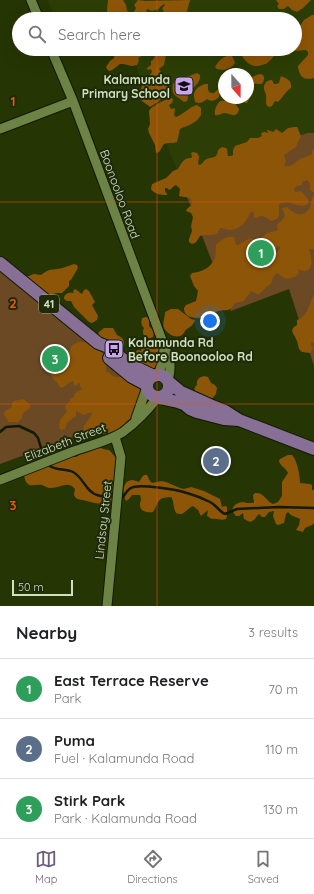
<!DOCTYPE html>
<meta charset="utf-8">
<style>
:root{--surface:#fff;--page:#f6f6f6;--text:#202124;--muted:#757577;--line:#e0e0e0;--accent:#6c5c7f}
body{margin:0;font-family:Quicksand,sans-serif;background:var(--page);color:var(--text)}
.compass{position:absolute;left:218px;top:68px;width:36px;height:36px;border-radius:50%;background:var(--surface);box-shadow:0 4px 16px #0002;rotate:159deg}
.scale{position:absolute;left:12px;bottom:10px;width:61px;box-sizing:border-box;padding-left:4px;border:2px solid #d3e0c0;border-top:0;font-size:11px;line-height:14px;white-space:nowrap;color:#d3e0c0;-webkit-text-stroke:3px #1e2a09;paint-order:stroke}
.you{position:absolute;left:210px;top:321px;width:14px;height:14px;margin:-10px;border:3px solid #fff;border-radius:50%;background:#1a73e8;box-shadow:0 0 0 6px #1a73e833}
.badge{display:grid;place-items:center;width:26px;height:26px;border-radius:50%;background:var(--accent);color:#fff;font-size:13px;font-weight:700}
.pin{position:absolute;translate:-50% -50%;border:2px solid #fff;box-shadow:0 1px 4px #0006}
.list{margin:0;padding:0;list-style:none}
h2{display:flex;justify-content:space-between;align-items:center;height:52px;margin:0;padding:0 16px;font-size:17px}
h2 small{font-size:13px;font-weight:400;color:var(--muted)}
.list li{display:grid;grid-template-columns:26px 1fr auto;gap:12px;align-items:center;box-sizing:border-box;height:60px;padding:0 16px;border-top:1px solid var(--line)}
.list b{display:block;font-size:15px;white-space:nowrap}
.list p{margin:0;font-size:13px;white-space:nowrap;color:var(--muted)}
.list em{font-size:13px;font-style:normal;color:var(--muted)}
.icon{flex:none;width:22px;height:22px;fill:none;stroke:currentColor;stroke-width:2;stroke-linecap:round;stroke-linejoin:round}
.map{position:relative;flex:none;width:314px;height:606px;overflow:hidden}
.search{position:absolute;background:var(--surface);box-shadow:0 4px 16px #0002;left:12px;right:12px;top:12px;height:44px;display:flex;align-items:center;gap:10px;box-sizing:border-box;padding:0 14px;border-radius:22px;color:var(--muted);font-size:15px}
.sheet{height:232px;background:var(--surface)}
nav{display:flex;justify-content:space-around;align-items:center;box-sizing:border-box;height:56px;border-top:1px solid var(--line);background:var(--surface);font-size:11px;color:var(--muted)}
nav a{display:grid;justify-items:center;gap:2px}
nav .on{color:var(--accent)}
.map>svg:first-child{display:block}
.built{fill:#2c3e05;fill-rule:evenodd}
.green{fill:#6b4925}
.forest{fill:#8d5507}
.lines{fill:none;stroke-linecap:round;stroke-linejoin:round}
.stream{stroke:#131b04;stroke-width:2.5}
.minor-casing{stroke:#111b00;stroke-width:11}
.major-casing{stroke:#111b00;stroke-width:14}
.minor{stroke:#6c8345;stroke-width:9}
.major{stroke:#876f96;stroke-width:12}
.grid{fill:none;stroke:#e8590c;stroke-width:1;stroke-opacity:0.55}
.labels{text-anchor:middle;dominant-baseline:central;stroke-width:4;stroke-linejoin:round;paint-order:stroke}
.shield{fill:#1e2a09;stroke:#9da989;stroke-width:1}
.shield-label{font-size:11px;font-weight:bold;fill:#d3e0c0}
.poi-label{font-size:12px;font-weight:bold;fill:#d3e0c0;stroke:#1e2a09;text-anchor:end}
.street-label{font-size:12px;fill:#d3e0c0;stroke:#1e2a09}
.grid-label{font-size:13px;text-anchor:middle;font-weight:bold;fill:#e8590c;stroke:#1e2a09;stroke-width:4;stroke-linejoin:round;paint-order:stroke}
</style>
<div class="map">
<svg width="314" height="606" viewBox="0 0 314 606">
<rect width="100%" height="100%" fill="#263504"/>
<path class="built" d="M48,0H314V133H307L181,181L129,49H295V19H117L113,9L88,19H55ZM224,74H248V98H224Z"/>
<path class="green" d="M307,133H314V366L289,289L231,311L181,181Z
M0,263L98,343C110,363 128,373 147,385L141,405L128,419L114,429L86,439L79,435L0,464Z"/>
<path class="forest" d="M108,0H123L126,5L127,11C130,13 135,14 133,19H107L108,17L107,10Z
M138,0L145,1L190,0L186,15L182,19H174L171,15L164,12L162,8L165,5L164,4L160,7L159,9L152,11L147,9L146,12L136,16L134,12L136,8L134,5Z
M276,0H311L303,8L297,12L292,10L288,6L284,9H279L277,6L279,4Z
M312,15H314V78C303,81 299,76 298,66L308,55V52L306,50L294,51L289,55H285L277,52C274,55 272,60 268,62C267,64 264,64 262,65C253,68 247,64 242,56L245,52L253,49H295V33L304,20Z
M115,49H145C145,53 142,56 138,58L139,60L137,65L132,66L123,64H120L112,70L109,71L107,69L106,67L110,61L114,58Z
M152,49H167L164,65L159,69C161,73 165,76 167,80C173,94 160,100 150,107C147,104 144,103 142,101C134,93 147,79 152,72L151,69L148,70L147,68L151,65V61L153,60L155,56L151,54L150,52Z
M227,56H232L233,58L235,63C231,69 224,71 217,69L215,67C218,62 221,58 227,56Z
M197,73L200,75C201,82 194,89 187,91L188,98L187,101L184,102C176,95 171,96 173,84L176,81Z
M260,74L263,75L264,77C264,87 258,83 252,84C251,87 252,89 252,92C251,96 249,100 247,103H245L244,101V98H248V81L254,76Z
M281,76C287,79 292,80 291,88C286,91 283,97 278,102L275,101L272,106L270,107L267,106C265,101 267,99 266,95C266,93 264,91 264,89C263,83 268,80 272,80L274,84H276L279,83Z
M205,84H208C208,89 207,93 214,93L217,90H220L219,97C215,101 211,102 207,99L203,102L199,103L195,102C192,92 196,87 205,84Z
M169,98H172L173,100L172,103L169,105L171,109L175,108C175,111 174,113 174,115L176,117C184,114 189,107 197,105L201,108V115C196,124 188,125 180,129L177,142C173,144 168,142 164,144C162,146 161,150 159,152L156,153L155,145L149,133L148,129L150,124L149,111L151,108L159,103Z
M231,98H241L240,101L236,103V105L239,109C237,119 231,114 225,113C221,113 220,116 215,115C214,109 217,105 220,101L230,100Z
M294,127H297L301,136L300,138L296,147L284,155L286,161L284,166C293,168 295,161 302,158C306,157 309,156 312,154V151L314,149V193L310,190C310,185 311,183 307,180L302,182V185L297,186L294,188L295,192L301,191L303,193L308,199V204C296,210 292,198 279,204C278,214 283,218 271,221C265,217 263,214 256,218L254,217V214L253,211C249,214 249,216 247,219C244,225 236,230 230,230C226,230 224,228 220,228L217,234C211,236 206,234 200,236C197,240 197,243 192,244L189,242V239L192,231L191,226L193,217L191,213L186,211L187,209L189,207L192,205L191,199C187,196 183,198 179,196L180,189L176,185L174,186L171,189L169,190L167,188H165V191L167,194V195C161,195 154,194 151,189L152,184L166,178L173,171L178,169C181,164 184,157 191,158L192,157L191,153L193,152L197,153C201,158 198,159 198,164L200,165C202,164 203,162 205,160C211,156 217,160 218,150L222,147L226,148L227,149L228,156H231L233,155V150L235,146L247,142L250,138H258L262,136L261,134C263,131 265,132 268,133L267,130H268L273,132L276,129L282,133L288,128Z
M313,196H314V249H309C311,256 314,266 308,270C304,272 302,271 298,269L299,273L295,277L286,279L277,273C272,276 273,280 271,284C265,287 265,290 259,294H257L251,291L244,301L235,303C229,314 225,308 216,312C213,314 211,316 207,317C202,318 189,319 186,314C184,312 184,310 184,308L186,305L196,301L198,291L194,286L190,276L192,273C201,272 211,268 215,258C216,254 215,249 216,245C222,239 226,236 234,237L236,244L238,245L250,238L253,239L254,244L252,245L253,250V258L255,260L261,268L263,265L279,250L280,247L279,246L264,257L260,256L257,254C255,247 259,238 266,234C269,232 274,232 278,230L277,225C280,221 284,220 285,215L282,208L287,207C294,214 304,219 310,207C311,204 312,199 313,196Z
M74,264L77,265L78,268L71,280L69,281V286L62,293H56L51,295L46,294L26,277L34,274L41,275C51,267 52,271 62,268C67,267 70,265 74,264Z
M75,289L82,294L84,290L86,289L89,291L95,302L92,305L98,316L97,320L92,323L89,322L74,307L71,301H67L64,299C64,293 69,292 74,293L73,291Z
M314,294V343L311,342V345L313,349L310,353L302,352L299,349C298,346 298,342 296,339C294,333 288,330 297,325V320C308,317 309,304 314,294Z
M171,309H178L191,319L195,320C192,327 192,325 187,329C184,331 185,332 183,334C177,340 167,334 164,328C162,323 165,318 165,312Z
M146,317L149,318V326C152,329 155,331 153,337L151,338H146C143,335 142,332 144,328C141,325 141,323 142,318Z
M104,328H113L117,335L122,338C125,342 125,347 120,350L114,345L113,341L111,340H106L101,339L98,334L99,332Z
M149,341L158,343L167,362L166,368L156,375L133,365C133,359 132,354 138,350L141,351C142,346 144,343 149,341Z
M79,342C82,342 86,342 89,343C97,346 104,354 106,361L105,363L106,364V372H108C110,373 111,375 113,376C118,379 123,375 128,377L132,385L143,389L135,410L131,414V418L126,422L125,426L119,431L117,430L114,437L108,435V432L110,428H109L107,429L106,433L105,434H102V430L100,428L92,437L90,438L87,436L85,437L82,434L84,432C81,425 89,421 92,414L91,412L84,415L76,411V416L67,423L65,429L61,430L59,428L60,420L67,411L65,407L66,405L70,401V399L74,397L75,393L82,389L80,386V383H79L76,386L74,385L73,381L70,382L64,387L61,388L60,387L57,382L55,381L50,374L58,362L65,361L64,356L67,354H69C70,347 72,344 79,342Z
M204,376L208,377L211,383L215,385L217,388L216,394L208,403L194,393L195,387L197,385C196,380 199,377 204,376Z
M24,399L30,405V408L23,413L22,418L18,422H9L4,415L5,411L12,407V403L14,401Z
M95,447C100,447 104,450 109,450C114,455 128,471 124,479C123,482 121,483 120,487C119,490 118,496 116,499C110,508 95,503 87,501C81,499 77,501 74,495L75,489C68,480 60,488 51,488C47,488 45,486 42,485C38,484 33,486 29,485L26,482L24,476L25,474L43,467H51L52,465V462L69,456L72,457H76L82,453Z
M288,455H292C297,460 300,475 300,483L310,484L312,485V490H314V523L312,525L305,528L303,532L296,530L299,525L300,519L291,515L288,512L286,514L284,523L278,525L276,524L273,516L274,511L269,512L265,517H262L259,514L258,515L254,520L250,522L244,519L243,513L239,516H236C228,508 236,502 244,502L246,503H254L253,495L255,493C264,492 266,501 273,504L278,502L282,496V482L288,473C286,468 280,466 279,461L280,459Z
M144,475H147L150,481L152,483L162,481L166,482L180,488L184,489L191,487L204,491L220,499L222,507L225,506L227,507V516L226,519C221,521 217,518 212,519L207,516L208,510L201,516L198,510L193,506C186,509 184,517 176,513C173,508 174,500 171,497C156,498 160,501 153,512C148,513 140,512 140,505C140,501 142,500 140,495H132L129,499L126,501C122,494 122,481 132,480C134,480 136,481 139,482L141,479L142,477Z"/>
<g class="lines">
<path class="stream" d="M0,432L6,427L19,426L34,433L38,438L41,448
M50,466C57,471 65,468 73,472C83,477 86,492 97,495C102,497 108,496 113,497
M123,497C125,494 128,489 131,488C138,483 178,490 187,493C194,495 204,499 210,502C216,505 219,511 225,514L237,509L279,507L314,508"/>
<defs>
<path id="minor" d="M31,0L39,19
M51,49L73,101L165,348C170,360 172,367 168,380
M0,129L73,101
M158,375L162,364L164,349
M136,418L147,387
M0,480C25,470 49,461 74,451C88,446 111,440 123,432C135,423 148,410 157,398
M107,606L121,457L115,437"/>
<path id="major" d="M0,263L98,343L108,347L125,361L131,365L154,376
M109,358L132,377L147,385
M147 386a11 11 0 1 1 22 0a11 11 0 1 1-22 0Z
M169,382L181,392L210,405L225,411L239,420
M159,398L178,402L184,404L190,409L197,412L224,419L239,420L314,449"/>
</defs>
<use href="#minor" class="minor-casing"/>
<use href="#major" class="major-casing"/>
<use href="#minor" class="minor"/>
<use href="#major" class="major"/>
</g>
<path class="grid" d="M157,0V19M157,49V606M0,202H314M0,404H314"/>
<defs>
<symbol id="school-square" viewBox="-11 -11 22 22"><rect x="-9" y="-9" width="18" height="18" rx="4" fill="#c8a5ee" stroke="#1e2a09"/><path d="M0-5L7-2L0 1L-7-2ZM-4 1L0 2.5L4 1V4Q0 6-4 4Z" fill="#111"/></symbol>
<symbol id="bus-square" viewBox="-11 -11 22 22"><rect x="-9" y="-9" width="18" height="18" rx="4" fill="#c8a5ee" stroke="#1e2a09"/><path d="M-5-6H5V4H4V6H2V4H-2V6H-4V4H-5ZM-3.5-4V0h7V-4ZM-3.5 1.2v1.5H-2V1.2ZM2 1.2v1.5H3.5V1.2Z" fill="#111"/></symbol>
</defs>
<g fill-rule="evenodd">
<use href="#school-square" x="173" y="75" width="22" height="22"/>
<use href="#bus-square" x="103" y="338" width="22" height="22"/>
</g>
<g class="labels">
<rect class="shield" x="39" y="295" width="20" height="18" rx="3"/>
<g class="shield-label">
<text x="49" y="304">41</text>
</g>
<g class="poi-label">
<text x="170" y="79">Kalamunda<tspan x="170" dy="14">Primary School</tspan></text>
<text x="128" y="342" text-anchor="start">Kalamunda Rd<tspan x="128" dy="14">Before Boonooloo Rd</tspan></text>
</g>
<g class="street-label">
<text transform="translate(120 194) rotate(70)">Boonooloo Road</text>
<text transform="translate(65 442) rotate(-21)">Elizabeth Street</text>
<text transform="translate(103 520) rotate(-84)">Lindsay Street</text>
</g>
</g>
<g class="grid-label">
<text x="13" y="106">1</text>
<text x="13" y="308">2</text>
<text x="13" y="510">3</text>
</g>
</svg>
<svg class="compass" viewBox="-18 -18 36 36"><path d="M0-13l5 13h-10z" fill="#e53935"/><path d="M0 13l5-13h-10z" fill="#757577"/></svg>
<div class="scale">50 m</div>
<div class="you"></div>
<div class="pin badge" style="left:261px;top:253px;background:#2e9e5b">1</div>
<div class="pin badge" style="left:216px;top:461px;background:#5c6f8a">2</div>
<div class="pin badge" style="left:55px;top:359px;background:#2e9e5b">3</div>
<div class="search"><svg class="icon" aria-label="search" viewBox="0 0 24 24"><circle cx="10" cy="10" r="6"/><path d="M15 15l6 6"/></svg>Search here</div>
</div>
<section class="sheet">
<h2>Nearby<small>3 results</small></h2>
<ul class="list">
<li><span class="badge" style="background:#2e9e5b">1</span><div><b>East Terrace Reserve</b><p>Park</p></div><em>70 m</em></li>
<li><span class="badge" style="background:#5c6f8a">2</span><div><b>Puma</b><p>Fuel · Kalamunda Road</p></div><em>110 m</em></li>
<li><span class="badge" style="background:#2e9e5b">3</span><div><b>Stirk Park</b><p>Park · Kalamunda Road</p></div><em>130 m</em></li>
</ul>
</section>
<nav>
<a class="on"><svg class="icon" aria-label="map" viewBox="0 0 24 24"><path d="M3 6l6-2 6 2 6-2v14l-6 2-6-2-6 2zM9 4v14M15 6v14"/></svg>Map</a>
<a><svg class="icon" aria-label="directions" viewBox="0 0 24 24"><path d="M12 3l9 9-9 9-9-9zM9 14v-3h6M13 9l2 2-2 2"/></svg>Directions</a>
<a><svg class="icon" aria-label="saved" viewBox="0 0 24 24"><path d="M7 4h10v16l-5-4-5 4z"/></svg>Saved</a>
</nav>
